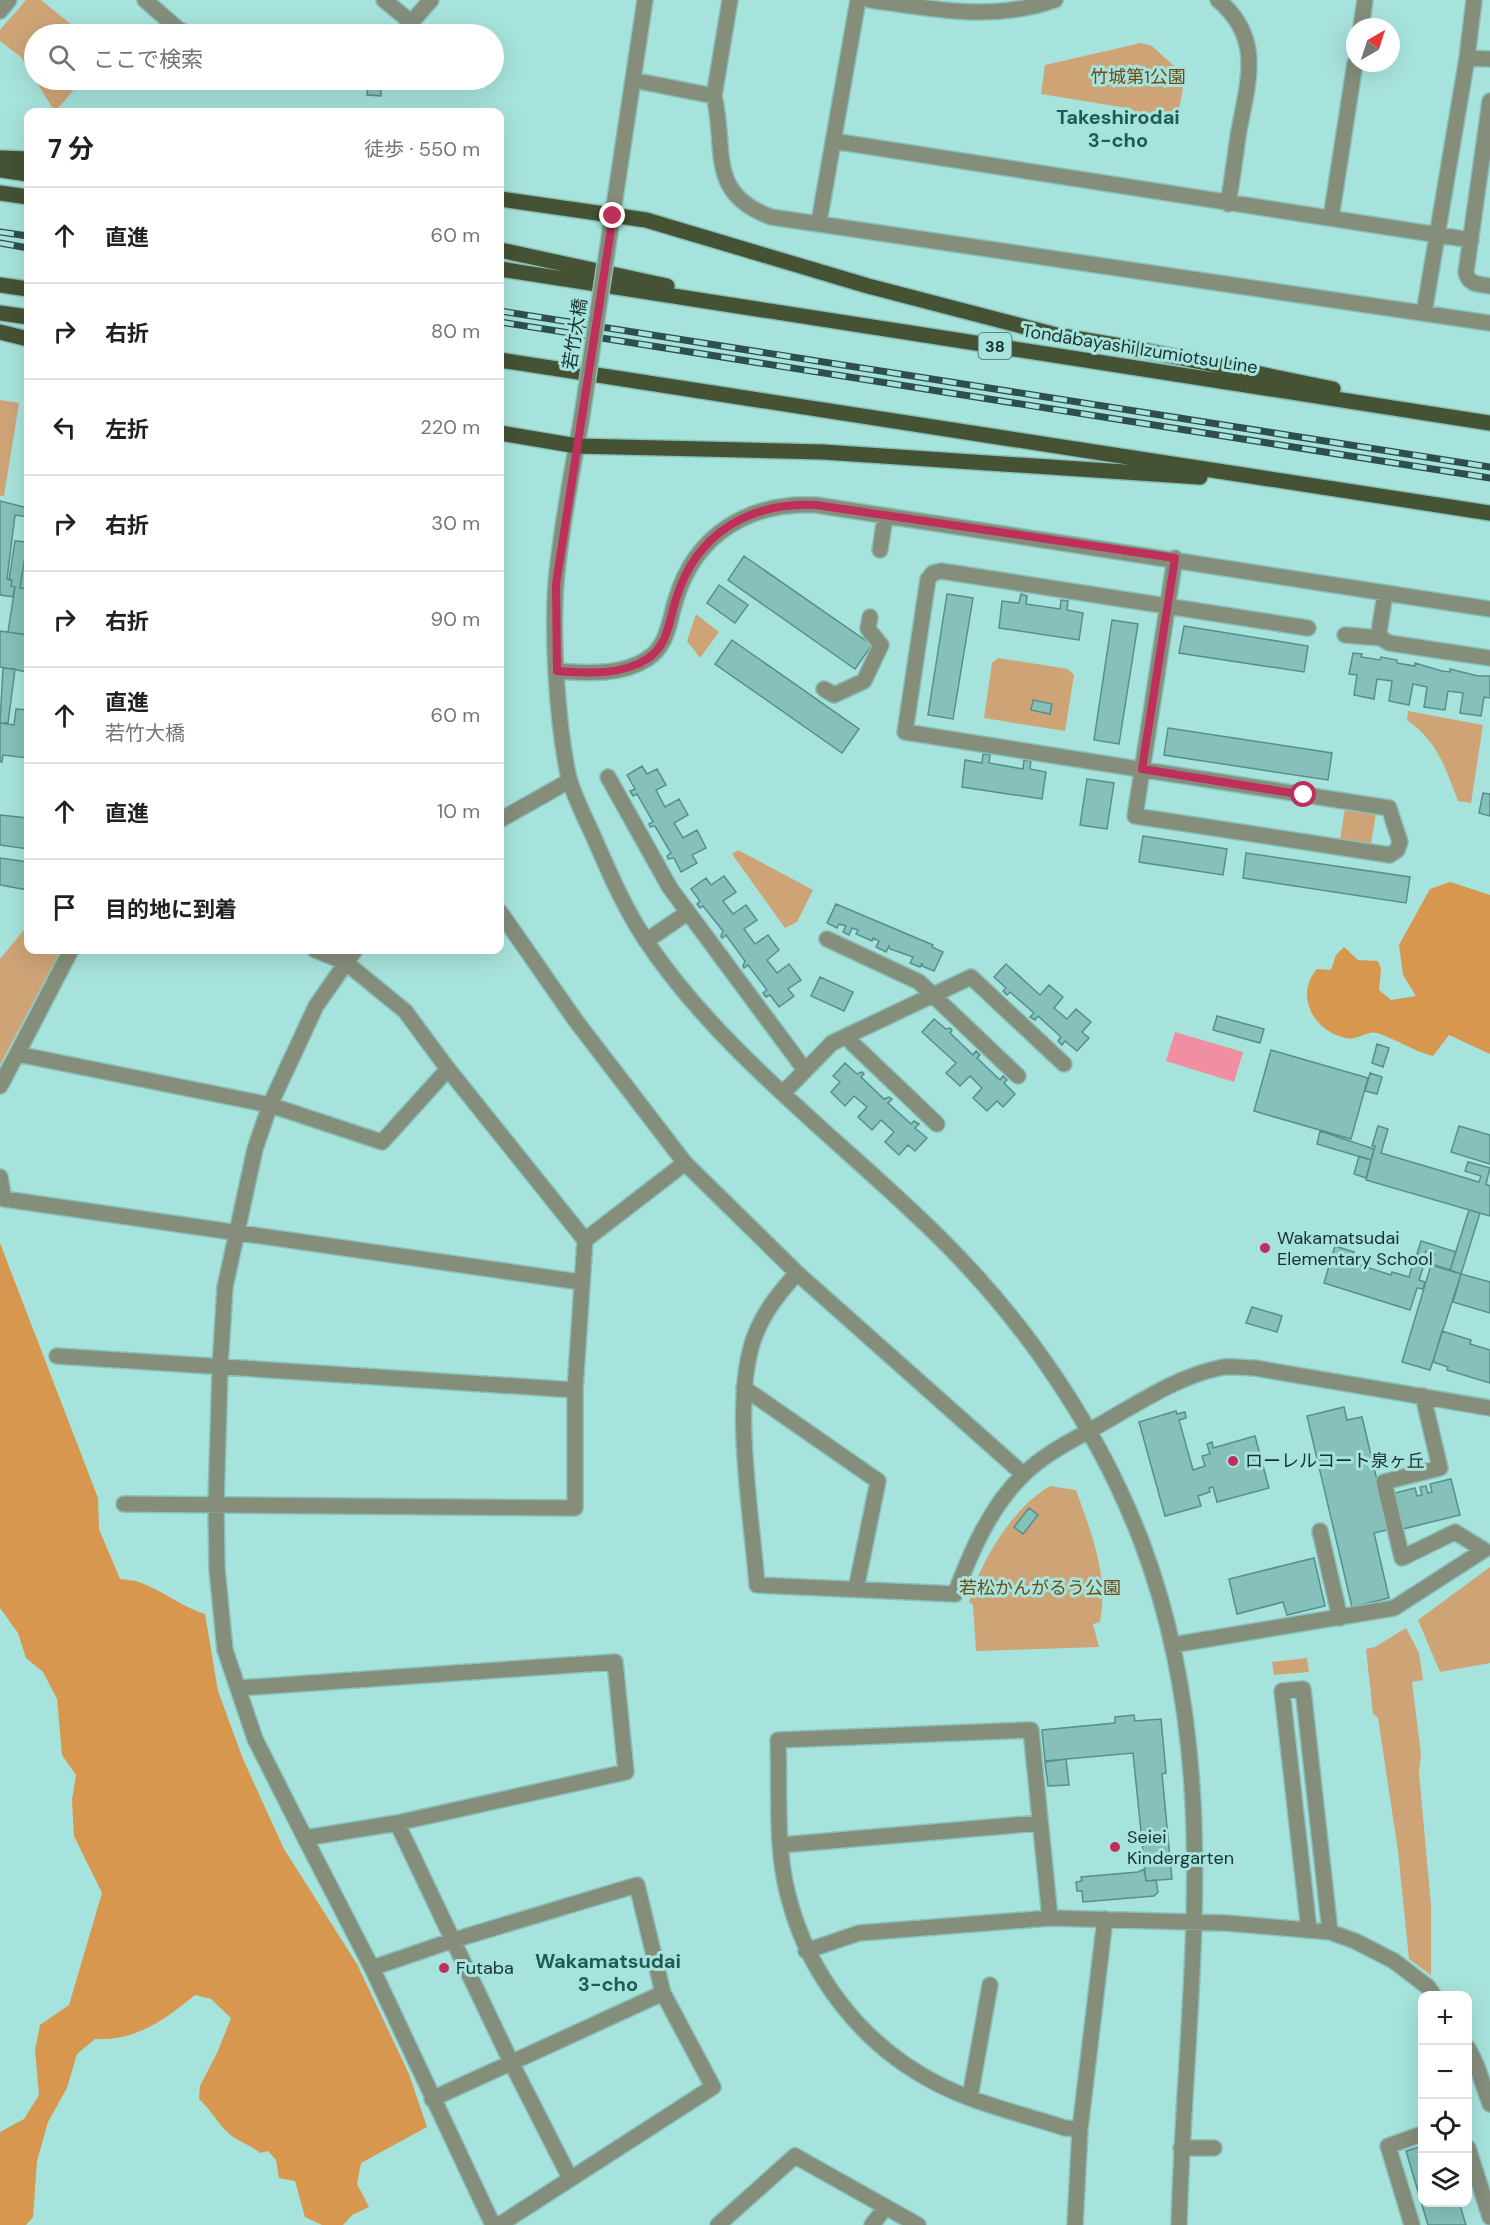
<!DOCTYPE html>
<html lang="ja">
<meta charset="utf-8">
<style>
:root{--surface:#fff;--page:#f2f2f2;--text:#202124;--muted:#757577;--line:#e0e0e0}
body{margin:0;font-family:"DM Sans","Noto Sans JP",sans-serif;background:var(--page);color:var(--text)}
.controls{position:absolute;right:18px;bottom:18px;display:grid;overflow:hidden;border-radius:12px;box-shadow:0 6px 24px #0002}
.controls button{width:54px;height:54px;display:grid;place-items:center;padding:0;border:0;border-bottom:2px solid var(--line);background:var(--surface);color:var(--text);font:30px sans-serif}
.compass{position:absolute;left:1346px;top:18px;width:54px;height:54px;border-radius:50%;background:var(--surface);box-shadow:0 6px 24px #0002;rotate:39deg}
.stop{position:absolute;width:18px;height:18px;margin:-14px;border:4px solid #be2f5b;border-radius:50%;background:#fff}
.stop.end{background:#be2f5b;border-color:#fff;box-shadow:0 2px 6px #0008}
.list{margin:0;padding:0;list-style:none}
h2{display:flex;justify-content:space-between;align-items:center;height:78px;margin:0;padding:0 24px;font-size:26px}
h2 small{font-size:20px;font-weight:400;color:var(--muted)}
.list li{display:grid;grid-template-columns:39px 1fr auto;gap:18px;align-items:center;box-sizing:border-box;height:96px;padding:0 24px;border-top:2px solid var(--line)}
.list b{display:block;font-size:22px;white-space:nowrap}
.list p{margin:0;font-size:20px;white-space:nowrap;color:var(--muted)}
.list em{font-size:20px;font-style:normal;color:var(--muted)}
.icon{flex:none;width:33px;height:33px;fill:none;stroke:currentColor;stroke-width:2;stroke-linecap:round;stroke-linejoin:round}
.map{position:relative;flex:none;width:1490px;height:2225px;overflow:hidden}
.search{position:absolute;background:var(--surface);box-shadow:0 6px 24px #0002;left:24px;top:24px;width:480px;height:66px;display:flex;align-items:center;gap:15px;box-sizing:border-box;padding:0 21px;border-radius:33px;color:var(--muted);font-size:22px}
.panel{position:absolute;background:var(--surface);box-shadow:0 6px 24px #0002;left:24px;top:108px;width:480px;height:846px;border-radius:12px}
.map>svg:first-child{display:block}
.green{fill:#cea476}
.forest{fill:#d7974e}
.water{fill:#f08fa2}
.building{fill:#85c0ba;stroke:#55908a;stroke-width:1.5}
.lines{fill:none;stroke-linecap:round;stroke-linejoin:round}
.minor-casing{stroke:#8ac0b9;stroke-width:18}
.major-casing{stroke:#8ac0b9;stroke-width:18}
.minor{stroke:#858d7b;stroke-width:15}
.major{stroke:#455233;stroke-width:15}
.rail-casing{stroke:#304f4c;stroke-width:7}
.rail{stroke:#a6e3dc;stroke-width:4.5;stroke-dasharray:14;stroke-linecap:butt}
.minor-bridge-casing{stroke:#8ac0b9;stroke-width:18;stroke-linecap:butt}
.minor-bridge{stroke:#858d7b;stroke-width:15}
.route{stroke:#be2f5b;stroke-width:8}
.poi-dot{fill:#be2f5b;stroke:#a6e3dc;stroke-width:2}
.labels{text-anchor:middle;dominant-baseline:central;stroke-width:6;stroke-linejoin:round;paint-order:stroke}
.shield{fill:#a6e3dc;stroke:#436763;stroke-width:1.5}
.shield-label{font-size:16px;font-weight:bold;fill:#19322f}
.park-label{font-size:18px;fill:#744911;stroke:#a6e3dc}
.street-label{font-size:18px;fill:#19322f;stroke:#a6e3dc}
.poi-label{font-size:18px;fill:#19322f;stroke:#a6e3dc;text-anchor:start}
.neighbourhood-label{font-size:20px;font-weight:bold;fill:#1e5b56;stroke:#a6e3dc}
</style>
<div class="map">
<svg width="1490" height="2225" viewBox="0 0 1490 2225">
<rect width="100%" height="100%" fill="#a6e3dc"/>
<path class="green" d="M26,0H41L83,34H34V80H82L55,112L21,57L0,41V30Z
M1141,43L1152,46L1185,76L1177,121L1133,113V109L1041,94L1045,65Z
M0,400L19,403L4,496H0Z
M696,614L719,632L700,658L687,641Z
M998,658L1068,669L1074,675L1065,731L984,718L992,663Z
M1408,711L1483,725L1471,803L1458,801C1445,767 1438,742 1407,720Z
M1345,808L1376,813L1371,844L1340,839Z
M738,850L813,890L797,922L785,928L732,854Z
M23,931H28V950H61L0,1065V959Z
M1050,1486L1076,1490C1091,1532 1109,1576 1100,1622L1093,1624L1099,1647L976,1651L973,1605L969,1602C980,1562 1013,1507 1050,1486Z
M1490,1567V1663L1440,1672L1418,1620Z
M1406,1628L1419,1653L1423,1680L1412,1682L1421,1754L1419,1773L1431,1905V1975L1409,1959L1398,1851L1378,1718L1373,1714L1366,1649L1375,1647Z
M1307,1658L1309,1672L1274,1675L1272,1662Z"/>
<path class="forest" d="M1450,882L1490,895V1054L1449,1035L1433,1056C1413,1051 1396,1039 1377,1033C1367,1030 1357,1041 1346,1038C1314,1032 1294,995 1317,969L1331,970L1336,955L1344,947L1358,960L1378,961L1381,969L1379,990L1391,1000L1416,996L1403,975L1399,945L1430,889Z
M0,1243L98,1498L99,1529L120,1579C126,1580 133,1580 139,1582C162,1590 182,1607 205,1614L218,1691L243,1759L284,1849L357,1964L409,2074L427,2127L361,2163L357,2184L369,2207L352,2215L343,2225H322L305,2217L295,2181L279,2178L276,2160L268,2151L260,2153C252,2146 244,2144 235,2138C220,2129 212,2110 199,2099L200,2086L218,2051L231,2018L211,1999L195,1995C164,2020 137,2041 95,2039L77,2054L67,2088L48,2122L37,2161L33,2217L26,2225H0V2132L24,2119L39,2095L35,2050L40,2025L69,2005L102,1893L74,1836L72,1800L76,1775L62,1755L57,1699L43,1672L26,1658L18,1633L0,1608Z"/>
<path class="water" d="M1175,1032L1243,1052L1234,1082L1166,1061Z"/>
<path class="building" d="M368,80H381V96L367,95Z
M0,501L28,508V517L15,515L7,579L12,580L11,586L15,587L13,597L0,595Z
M15,541L27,542L20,588L28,589V635L8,632L15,587L11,586L12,580H9Z
M27,542L28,543V589L20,588Z
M744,556L872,645L855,669L728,580Z
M719,585L748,605L735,623L707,603Z
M947,594L973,598L953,719L928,715Z
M1021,594L1027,596L1026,604L1060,609L1061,600L1068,601L1067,610L1083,613L1079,640L999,628L1002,601L1019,603Z
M1112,620L1138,624L1119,744L1094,740Z
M1184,626L1308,646L1304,672L1179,653Z
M0,631L28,635V672L0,667Z
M732,640L859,729L842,753L715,664Z
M1353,653L1362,654L1361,657L1380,660L1381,657L1397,660V663L1415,666V663L1442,671L1450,672V669L1478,676H1490V698L1484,697L1481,716L1460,713L1463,693L1448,691L1445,710L1424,707L1427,687L1413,684L1409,705L1389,701L1392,681L1377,679L1374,699L1354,695L1357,675L1349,674Z
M3,668L15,669L8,723H0Z
M1033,700L1052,704L1050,714L1031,710Z
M16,709L28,710V758L3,755L2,762H0V723L14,725Z
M1168,728L1332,753L1328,780L1164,755Z
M983,754L990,755L989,763L1023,769L1024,760L1031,761L1030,769L1046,772L1042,799L962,787L965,760L982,763Z
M642,766L647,774L657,769L666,785L656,790L665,807L679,799L688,815L674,823L683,838L697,830L706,848L692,855L697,863L681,872L674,858L668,859L667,856L671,853L655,826L650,827L649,824L653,822L637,794L633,796L630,791L635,789L627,775Z
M1087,779L1114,783L1107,829L1080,825Z
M1483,793L1490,794V816L1479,813Z
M0,815L28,818V849L0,845Z
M1143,836L1227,849L1223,875L1139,862Z
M1246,853L1410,877L1406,903L1243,878Z
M0,858L28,862V890L0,885Z
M724,876L736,892L723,901L733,914L746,905L757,920L744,929L755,944L768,935L779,950L767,960L777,973L789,964L801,980L788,989L794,996L779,1007L770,995L766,997L763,993L767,990L748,965L744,968L743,966L745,961L726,935L722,938L721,936L723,931L703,906L700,908L697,904L700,901L691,889L706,878L711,885Z
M836,904L933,945L932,947L943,952L934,971L922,966V963L920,967L910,963L913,957L890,949L889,946L886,952L876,947L879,941L873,938L872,941L856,934L858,930L852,928L849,935L843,932L846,926L839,924L837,928L827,923Z
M1006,964L1040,995L1049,985L1063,997L1054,1008L1067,1019L1076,1009L1091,1022L1082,1032L1089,1038L1077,1051L1065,1041L1062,1045L1058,1041L1061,1037L1038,1016L1035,1020L1030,1017L1034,1013L1010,992L1007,995L1003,991L1006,988L994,977Z
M820,977L853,992L844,1011L811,996Z
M1217,1016L1264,1029L1260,1043L1213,1030Z
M934,1019L946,1029L950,1028L952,1030L950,1033L973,1055L976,1051L980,1055L977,1058L1000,1080L1003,1076L1007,1080L1004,1083L1015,1094L1003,1107L997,1101L987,1111L973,1098L982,1088L970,1076L960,1086L946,1073L956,1063L922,1032Z
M1377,1044L1389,1048L1383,1067L1372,1063Z
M1271,1050L1368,1078L1351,1139L1254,1111Z
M845,1063L857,1074L862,1072L864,1074L861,1077L884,1099L889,1097L892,1099L888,1103L911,1124L914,1121L919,1124L915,1128L927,1138L915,1151L908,1145L899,1155L885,1142L894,1132L881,1120L872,1130L858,1117L867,1107L854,1096L845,1106L831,1092L840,1082L833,1076Z
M1370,1073L1382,1077L1377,1094L1365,1091Z
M1378,1126L1388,1129L1381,1153L1479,1182L1481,1176L1465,1171L1468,1162L1490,1168L1486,1184L1490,1186V1216L1366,1180L1375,1146H1372Z
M1459,1126L1490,1135V1164L1451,1152Z
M1320,1131L1374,1149L1371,1160L1317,1144Z
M1359,1156L1371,1160L1366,1178L1354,1174Z
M1469,1210L1480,1213L1461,1274L1450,1270Z
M1421,1241L1456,1252L1450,1270L1432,1264L1435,1254L1426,1251L1424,1256L1417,1254Z
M1335,1246L1354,1252L1351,1262L1332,1256Z
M1416,1254L1426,1258L1419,1280L1425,1282L1423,1289L1417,1288L1410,1310L1324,1283L1332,1256L1391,1275L1392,1272L1409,1277Z
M1431,1265L1461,1274L1430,1370L1402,1362Z
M1461,1274L1490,1282V1313L1453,1302Z
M1252,1307L1282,1316L1277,1332L1246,1323Z
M1442,1331L1471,1340L1470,1344L1490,1350V1383L1447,1370L1448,1367L1433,1362Z
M1344,1407L1347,1420L1362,1417L1385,1514L1391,1529L1374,1533L1389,1598L1352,1607L1307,1416Z
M1176,1411L1177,1414L1185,1412L1186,1418L1179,1420L1193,1470L1205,1466L1202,1456L1210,1454L1207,1444L1212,1442L1213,1448L1255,1436L1269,1488L1217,1502L1213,1487L1209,1488L1210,1492L1198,1496L1201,1506L1165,1516L1139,1422Z
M1451,1479L1460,1515L1403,1529L1395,1493L1415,1488L1417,1496L1422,1495L1420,1487L1426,1486L1428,1493L1432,1492L1430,1484Z
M1029,1508L1038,1515L1023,1534L1014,1527Z
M1314,1558L1325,1606L1287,1615L1283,1602L1237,1614L1229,1579Z
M1134,1715L1135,1721L1161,1719L1166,1773L1162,1774L1172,1879L1146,1881L1133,1753L1045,1761L1042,1730L1115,1723V1717Z
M1066,1759L1069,1785L1048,1786L1045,1762Z
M1144,1869L1146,1881L1156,1880L1158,1892L1154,1896L1083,1902L1082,1891H1077L1076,1882L1082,1881L1081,1877L1138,1872Z
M1422,2146V2202H1459L1466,2225H1428L1406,2151Z"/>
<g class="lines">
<defs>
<path id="minor" d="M145,0L178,29L189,34
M384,0L412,23
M870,0C934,9 991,22 1055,0
M1218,0C1265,39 1247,84 1238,136C1235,158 1232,181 1228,204
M0,11L9,0
M1361,27L1365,0
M401,34L431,0
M1467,58L1490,59
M633,80L714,96C727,150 706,193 771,217L1490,323
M714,96L730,0
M1490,101L1466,272C1468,285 1479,284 1490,286
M833,141L1471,240
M1331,218L1355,63
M819,222L858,0
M607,252L645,0
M1424,313L1467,58L1474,0
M581,422C571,475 561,529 556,582C552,636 557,721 568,774C573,796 586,819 595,840C610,874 624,907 645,939C720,1053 846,1144 943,1241C1028,1326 1099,1430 1142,1543C1227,1768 1185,1992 1179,2225
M880,550L885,517
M1175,558C1162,644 1148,730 1135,816L1390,855L1397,850L1400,842L1389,808C1228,784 1066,757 905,732L928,579L933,573L941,571L1308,628
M1385,594L1379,632L1381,638L1389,643L1490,658
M1345,635L1381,638
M557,671C586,673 621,676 647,659C668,646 669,621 676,599C696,533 750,502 816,505L1490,609
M824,689L834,695L864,681L881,645L868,629L870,617
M608,777L670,888L805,1070
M500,820L569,781
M500,912L576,1021L685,1163L797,1273L1023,1474
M827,939L919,982L1018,1076
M646,941L687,913
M315,950L345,962L405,1011L448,1069L585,1240
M848,1035L852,1043L937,1124
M17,1054L71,950
M0,1086L17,1054L270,1105L382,1142L448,1069
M784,1092L832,1043L971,977L1064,1064
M0,1177L4,1199L580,1282
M797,1273C781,1291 765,1310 756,1333C730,1394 752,1517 757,1585L955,1594C971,1552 990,1507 1023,1475C1045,1453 1077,1438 1103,1423C1140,1402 1177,1377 1219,1368C1230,1365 1244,1368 1255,1368L1490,1408
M57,1356L575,1390
M744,1388L878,1481L856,1589
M124,1504L575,1508V1390L585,1240L685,1163
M1320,1531L1340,1618
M1172,1645L1394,1608L1484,1550L1455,1532L1402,1558L1384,1482L1440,1468L1423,1396
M238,1688L615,1662L626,1772L397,1823L305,1838L255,1739L225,1650L217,1569L216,1505L220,1367L225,1287L255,1149L270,1105L316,1006L355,950
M397,1823L511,2062L570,2178
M305,1838L372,1968L493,2225
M781,1845L1040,1823
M1050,1918L1031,1730L778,1740C780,1791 775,1846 788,1895C808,1975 862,2045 936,2083C976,2104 1022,2114 1065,2128L1080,2129
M1309,1930L1282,1691L1303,1689L1330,1932
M806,1951L859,1933L1050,1918L1226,1923L1330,1932L1355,1941L1394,1961L1428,1987L1434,1996
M372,1968L454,1940L637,1885L663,1993L713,2087L499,2225
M1468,2048L1476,2064L1490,2104
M970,2097L990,1985
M432,2099L663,1993
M1181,2148H1214
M1468,2148L1490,2217
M718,2225L795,2156L918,2225
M872,2225L885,2208
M1075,2225L1080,2129L1105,1919
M1412,2225L1388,2146L1422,2134"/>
<path id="major" d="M0,158L28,159
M0,170L28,174
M0,193L28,197
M500,199L646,220L868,286L1056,335L1133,348L1333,389
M500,250L667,286
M500,269L1490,423
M0,285L28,289
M0,313L28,317
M0,332L28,339
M500,360L1490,513
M500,433L577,446L823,452L1200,477"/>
</defs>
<use href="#minor" class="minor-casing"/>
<use href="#major" class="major-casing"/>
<use href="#minor" class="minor"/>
<use href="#major" class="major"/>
<defs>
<path id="rail" d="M0,232L28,236
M0,243L28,248
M500,311L1490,467
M500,322L1490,478"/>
</defs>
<use href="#rail" class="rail-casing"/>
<use href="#rail" class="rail"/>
<defs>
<path id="minor-bridge" d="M581,422L607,252"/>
</defs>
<use href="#minor-bridge" class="minor-bridge-casing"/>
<use href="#minor-bridge" class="minor-bridge"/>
</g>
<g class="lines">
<path class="route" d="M613,216L556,584L557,671C586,673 621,676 647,659C668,646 669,621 676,599C696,533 750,502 816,505L1175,558L1142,769L1304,795"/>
</g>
<g class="poi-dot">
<circle cx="1265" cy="1248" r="6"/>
<circle cx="1233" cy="1461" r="6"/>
<circle cx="1115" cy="1847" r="6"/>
<circle cx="444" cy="1968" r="6"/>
</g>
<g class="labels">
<rect class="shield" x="978.5" y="333" width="33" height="26" rx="4.5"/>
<g class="shield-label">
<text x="995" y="346">38</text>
</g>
<g class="park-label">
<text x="1138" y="77">竹城第1公園</text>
<text x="1040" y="1588">若松かんがるう公園</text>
</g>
<g class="street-label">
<text transform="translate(575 334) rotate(-81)">若竹大橋</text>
<text transform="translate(1140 349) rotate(9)">Tondabayashi Izumiotsu Line</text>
</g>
<g class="poi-label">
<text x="1277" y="1238">Wakamatsudai<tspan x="1277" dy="21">Elementary School</tspan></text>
<text x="1245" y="1461">ローレルコート泉ヶ丘</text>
<text x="1127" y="1837">Seiei<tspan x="1127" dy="21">Kindergarten</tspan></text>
<text x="456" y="1968">Futaba</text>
</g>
<g class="neighbourhood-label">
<text x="1118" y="117">Takeshirodai<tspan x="1118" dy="23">3-cho</tspan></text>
<text x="608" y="1961">Wakamatsudai<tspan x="608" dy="23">3-cho</tspan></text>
</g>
</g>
</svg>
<div class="controls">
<button>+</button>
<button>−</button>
<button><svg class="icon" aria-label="locate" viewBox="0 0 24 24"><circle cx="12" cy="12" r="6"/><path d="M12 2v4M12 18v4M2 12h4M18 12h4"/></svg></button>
<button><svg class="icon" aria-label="layers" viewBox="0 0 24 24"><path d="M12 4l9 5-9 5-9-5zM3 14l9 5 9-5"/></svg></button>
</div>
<svg class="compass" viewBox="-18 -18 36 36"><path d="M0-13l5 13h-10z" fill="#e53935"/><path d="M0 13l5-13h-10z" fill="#757577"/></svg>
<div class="stop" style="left:1304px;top:795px"></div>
<div class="stop end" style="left:613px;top:216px"></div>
<div class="search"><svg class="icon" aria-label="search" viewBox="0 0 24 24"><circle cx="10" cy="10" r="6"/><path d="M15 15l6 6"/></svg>ここで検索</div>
<section class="panel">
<h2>7 分<small>徒歩 · 550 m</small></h2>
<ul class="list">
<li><svg class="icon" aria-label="ahead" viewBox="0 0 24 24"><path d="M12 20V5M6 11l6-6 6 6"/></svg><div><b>直進</b></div><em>60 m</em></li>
<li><svg class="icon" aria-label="right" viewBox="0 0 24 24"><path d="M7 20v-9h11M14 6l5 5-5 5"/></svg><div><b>右折</b></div><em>80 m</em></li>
<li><svg class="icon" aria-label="left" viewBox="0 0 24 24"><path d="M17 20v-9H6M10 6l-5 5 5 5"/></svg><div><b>左折</b></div><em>220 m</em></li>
<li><svg class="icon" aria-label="right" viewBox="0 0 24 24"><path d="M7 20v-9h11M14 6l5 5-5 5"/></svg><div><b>右折</b></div><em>30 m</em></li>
<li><svg class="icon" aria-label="right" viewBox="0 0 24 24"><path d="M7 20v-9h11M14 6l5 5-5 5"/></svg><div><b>右折</b></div><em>90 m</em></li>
<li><svg class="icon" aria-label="ahead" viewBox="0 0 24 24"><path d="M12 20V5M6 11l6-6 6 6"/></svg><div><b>直進</b><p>若竹大橋</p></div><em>60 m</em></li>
<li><svg class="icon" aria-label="ahead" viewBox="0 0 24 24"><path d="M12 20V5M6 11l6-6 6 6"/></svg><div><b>直進</b></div><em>10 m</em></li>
<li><svg class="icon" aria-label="arrive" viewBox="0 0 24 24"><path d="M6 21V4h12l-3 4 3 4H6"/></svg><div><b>目的地に到着</b></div></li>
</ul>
</section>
</div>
